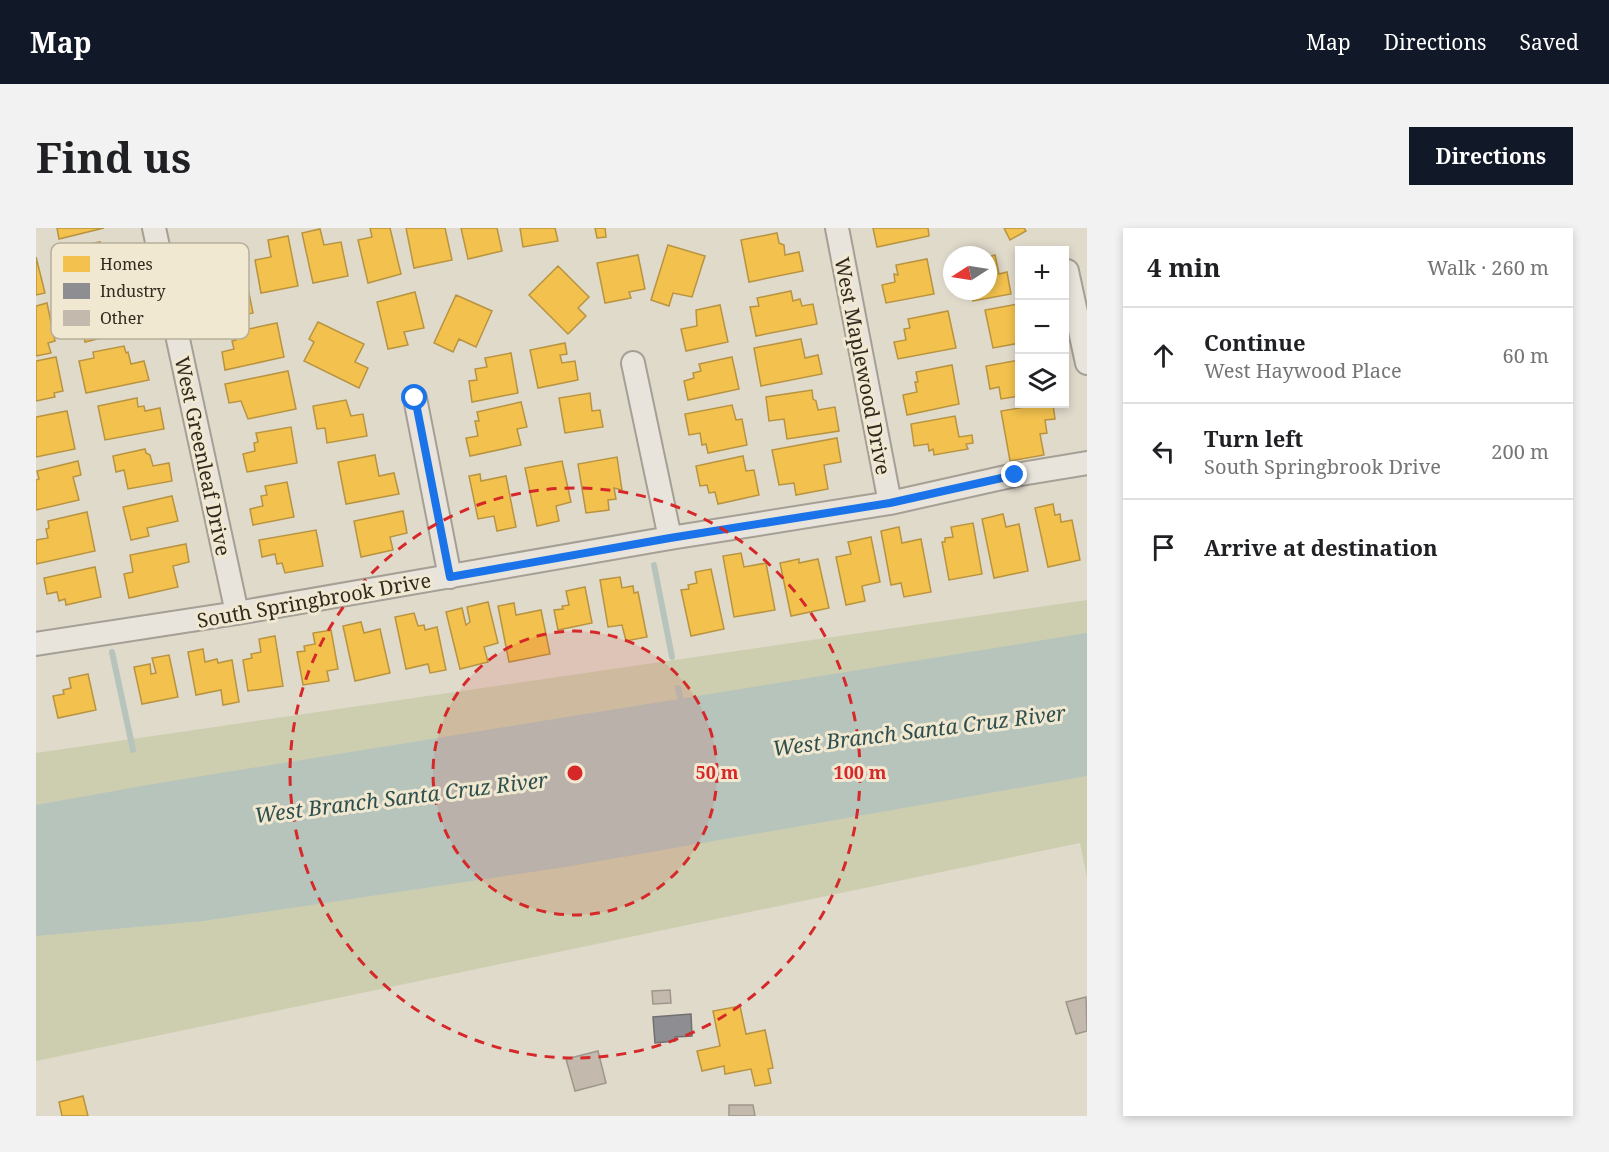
<!DOCTYPE html>
<meta charset="utf-8">
<style>
:root{--surface:#fff;--page:#f2f2f2;--text:#202124;--muted:#757577;--line:#e0e0e0;--accent:#111827}
body{margin:0;font-family:"Noto Serif",serif;background:var(--page);color:var(--text)}
.controls{position:absolute;right:18px;top:18px;display:grid;overflow:hidden;border-radius:0px;box-shadow:0 3px 9px #0003}
.controls button{width:54px;height:54px;display:grid;place-items:center;padding:0;border:0;border-bottom:2px solid var(--line);background:var(--surface);color:var(--text);font:30px sans-serif}
.compass{position:absolute;left:907px;top:18px;width:54px;height:54px;border-radius:50%;background:var(--surface);box-shadow:0 3px 9px #0003;rotate:258deg}
.stop{position:absolute;width:18px;height:18px;margin:-14px;border:4px solid #1a73e8;border-radius:50%;background:#fff}
.stop.end{background:#1a73e8;border-color:#fff;box-shadow:0 2px 6px #0008}
.list{margin:0;padding:0;list-style:none}
h2{display:flex;justify-content:space-between;align-items:center;height:78px;margin:0;padding:0 24px;font-size:26px}
h2 small{font-size:20px;font-weight:400;color:var(--muted)}
.list li{display:grid;grid-template-columns:39px 1fr auto;gap:18px;align-items:center;box-sizing:border-box;height:96px;padding:0 24px;border-top:2px solid var(--line)}
.list b{display:block;font-size:22px;white-space:nowrap}
.list p{margin:0;font-size:20px;white-space:nowrap;color:var(--muted)}
.list em{font-size:20px;font-style:normal;color:var(--muted)}
.icon{flex:none;width:33px;height:33px;fill:none;stroke:currentColor;stroke-width:2;stroke-linecap:round;stroke-linejoin:round}
.map{position:relative;flex:none;width:1051px;height:888px;overflow:hidden;border-radius:0px}
header{display:flex;align-items:center;gap:36px;box-sizing:border-box;height:84px;padding:0 30px;background:var(--accent);color:#fff}
header strong{font-size:28px}
nav{display:flex;gap:33px;margin-inline-start:auto;font-size:21px}
.intro{display:flex;align-items:center;justify-content:space-between;box-sizing:border-box;height:144px;padding:0 36px}
h1{margin:0;font-size:42px}
.button{padding:15px 27px;border-radius:0px;background:var(--accent);color:#fff;font-size:21px;font-weight:700}
main{display:flex;gap:36px;padding:0 36px}
aside{flex:1;background:var(--surface);border-radius:0px;box-shadow:0 3px 9px #0003}
.map>svg:first-child{display:block}
.green{fill:#cdceaf}
.water{fill:#b6c4bc}
.homes{fill:#f2c14e;stroke:#b89340;stroke-width:1.5}
.industry{fill:#8d8d92;stroke:#716f6f;stroke-width:1.5}
.lines{fill:none;stroke-linecap:round;stroke-linejoin:round}
.stream{stroke:#b6c4bc;stroke-width:6}
.building{fill:#c3b9ac;stroke:#9f968b;stroke-width:1.5}
.minor-casing{stroke:#a59f95;stroke-width:26}
.minor{stroke:#e8e4db;stroke-width:22}
.route{stroke:#1a73e8;stroke-width:8}
.ring{fill:none;stroke:#d62828;stroke-width:3;stroke-dasharray:10 8}
.labels{text-anchor:middle;dominant-baseline:central;stroke-width:6;stroke-linejoin:round;paint-order:stroke}
.street-label{font-size:20px;fill:#31281e;stroke:#f0e8d1}
.water-label{font-size:21px;font-style:italic;fill:#2f4f4e;stroke:#f0e8d1}
.key{fill:#f0e8d1;stroke:#b7ae9b;stroke-width:1.5}
.key-label{font-size:16px;fill:#31281e}
.centre{fill:#d62828;stroke:#f0e8d1;stroke-width:3}
.ring-label{font-size:18px;text-anchor:middle;font-weight:bold;fill:#d62828;stroke:#f0e8d1;stroke-width:6;stroke-linejoin:round;paint-order:stroke}
</style>
<header>
<strong>Map</strong>
<nav><a>Map</a><a>Directions</a><a>Saved</a></nav>
</header>
<div class="intro"><h1>Find us</h1><a class="button">Directions</a></div>
<main>
<div class="map">
<svg width="1051" height="888" viewBox="0 0 1051 888">
<rect width="100%" height="100%" fill="#e0dacb"/>
<path class="green" d="M1051,372V650L1044,615L0,833V525Z"/>
<path class="water" d="M1051,405V548L529,639L167,693L0,708V577L117,556Z"/>
<path class="homes" d="M21,0H68L23,11Z
M334,0H354L365,46L332,55L322,12L336,9Z
M370,0H409L416,32L378,40Z
M425,0H461L466,23L432,31Z
M484,0H519L522,13L487,19Z
M559,0H569L570,9L561,10Z
M837,0H892L893,8L841,19Z
M968,0H988L990,3L974,12Z
M284,1L288,17L305,14L312,48L277,55L266,5Z
M741,5L743,15L748,17L749,27L763,24L767,43L713,54L705,12Z
M252,8L262,58L225,65L219,32L235,29L232,12Z
M64,14L66,25L73,24L74,30L94,26L99,49L31,62L23,22Z
M632,17L669,28L656,69L637,65L633,78L615,72Z
M204,21L217,85L170,94L160,46L173,43L172,40L185,38L183,25Z
M602,27L609,61L593,64L595,70L569,75L561,35Z
M959,27L963,46L971,44L975,66L937,73L935,63H952V29Z
M0,29L9,65L0,67Z
M891,31L898,66L850,75L846,57L859,54L858,46L862,47L860,37Z
M522,38L553,69L542,80L550,88L532,106L493,67Z
M92,61L102,101L49,114L39,73Z
M755,63L757,73L764,71L766,78L777,76L781,96L720,108L714,79L723,78L721,70Z
M379,64L388,100L368,104L372,117L352,121L341,74Z
M420,67L456,83L440,119L423,111L417,124L398,115Z
M11,75L19,113L12,115L15,125L0,128V78Z
M982,76L984,115L957,120L949,82Z
M684,77L692,114L650,123L645,101L661,98L660,82Z
M912,83L920,120L862,131L858,114L870,112L868,101L874,100L872,91Z
M282,94L328,116L319,134L332,140L323,160L268,133L278,114L273,111Z
M241,95L248,129L189,142L186,124L198,121L196,113L200,112L198,104Z
M765,111L769,130L782,127L786,146L725,158L718,120Z
M529,115L531,126L524,127L526,135L539,133L542,152L502,160L494,122Z
M88,118L90,125L92,124L95,136L108,133L113,152L50,165L43,133L58,130L57,124Z
M475,125L482,165L436,174L433,153L441,152L439,141L451,139L449,130Z
M20,129L27,163L18,165L19,169L0,173V133Z
M696,129L703,161L652,172L648,153L658,150L657,145L665,143L663,136Z
M984,132V168L965,171L963,159L954,161L950,138Z
M916,137L923,176L871,187L867,167L881,164L879,154H882L880,144Z
M252,143L260,181L212,191L205,173L193,175L189,156Z
M776,162L777,171L780,173L782,182L799,179L803,203L751,211L748,191L733,193L730,169Z
M554,165L556,183L564,182L567,199L529,205L523,170Z
M101,170L102,179L108,178L109,183L124,180L128,201L69,212L62,178Z
M310,172L315,188L327,186L331,208L291,215L289,200L281,201L277,178Z
M485,174L491,199L481,201L485,217L434,228L430,210L442,208L439,193H443L441,184Z
M1007,176H1017L1019,191L1009,192L1011,205L1004,206L1008,227L974,233L965,183Z
M696,177L700,192L706,191L711,217L672,225L670,216L666,217L664,205L653,207L649,186Z
M31,183L39,221L0,229V189Z
M919,188L923,209L936,207L937,215L930,216L932,221L898,227L897,221L893,223L892,216L878,218L875,196Z
M255,199L261,235L211,244L207,226L219,223L218,215L222,214L220,205Z
M801,210L805,234L788,237L792,261L760,267L758,255L743,257L736,222Z
M109,221L110,225L114,227L117,238L133,235L136,253L92,261L88,242L80,244L77,228Z
M339,227L343,248L358,245L363,266L310,276L302,234Z
M707,228L710,243L718,242L723,267L682,276L679,264L673,265L671,257L664,258L660,238Z
M581,229L586,262L578,260L580,271L572,272L573,282L550,285L542,236Z
M42,233L45,247L37,249L43,272L0,282V252L3,251L1,243Z
M526,233L535,274L520,278L523,293L501,298L489,240Z
M444,246L445,253L470,248L480,299L461,303L458,288L442,291L433,248Z
M251,254L258,289L217,297L214,281L227,278L225,268L231,267L229,258Z
M136,268L142,293L111,300L113,308L95,312L87,279Z
M1017,276L1019,287L1024,286L1025,294L1036,292L1044,332L1012,339L999,280Z
M367,283L371,305L354,309L357,322L325,329L318,293Z
M51,284L59,323L0,336V312L12,310L10,301L13,300L12,293Z
M967,286L970,299L983,296L992,343L958,350L946,291Z
M937,295L946,346L913,352L906,314H909V310L917,309L915,299Z
M863,299L866,315L885,311L895,364L868,369L865,355L855,357L845,303Z
M280,302L287,338L249,345L246,335L241,336L239,326L226,329L223,312Z
M835,309L844,354L826,358L829,373L810,377L800,329L815,326L812,314Z
M150,316L153,334L137,338L142,359L93,370L88,346L97,344L94,327Z
M705,325L708,339L730,335L739,382L698,389L687,328Z
M763,331V335L782,331L793,380L755,388L744,335Z
M59,339L65,369L30,377L29,371L23,373L21,364L11,366L8,350Z
M675,341L688,401L655,408L645,362L653,361L652,357L661,355L659,344Z
M584,349L586,360L597,358L598,365L602,364L611,409L590,413L586,397L572,399L564,352Z
M549,359L556,395L522,402L518,382L527,381L526,378L533,377L530,363Z
M452,374L462,415L448,419L452,434L424,441L410,384L426,380L430,397L434,394L431,379Z
M478,375L480,387L505,382L514,426L473,434L462,378Z
M378,385L382,398L388,397L389,402L401,399L410,442L394,445L392,436L370,441L359,389Z
M325,394L328,405L344,401L354,445L319,453L307,398Z
M295,402L302,441L291,443L293,453L267,457L261,424L269,423L268,418L279,416L277,405Z
M239,408L247,458L212,463L207,432L216,430L215,426L225,424L223,411Z
M167,421L169,434L181,431L182,435L196,432L203,474L187,477L185,462L160,467L152,424Z
M133,427L142,469L106,476L98,439L114,436L115,446L120,445L116,430Z
M52,446L60,482L22,490L17,468L28,466L27,462L35,460L33,450Z
M704,778L710,806L729,802L737,840L732,841L735,855L719,858L715,841L689,846L688,838L666,843L661,823L684,818L677,783Z
M47,868L52,888H26L23,874Z"/>
<path class="industry" d="M655,786L656,808L639,809V813L619,815L617,789Z"/>
<g class="lines">
<path class="stream" d="M618,337L636,429
M76,424L97,522
M642,460L646,477"/>
</g>
<path class="building" d="M634,762L635,775L617,776L616,763Z
M1050,769L1051,803L1040,806L1030,774Z
M562,823L570,855L539,863L530,831Z
M693,877H717L719,888H693Z"/>
<g class="lines">
<defs>
<path id="minor" d="M118,0L201,385
M801,0L854,275
M1031,43L1051,135
M597,135L634,310
M379,170L414,349
M0,416L201,385L634,310L854,275L979,247L1051,235"/>
</defs>
<use href="#minor" class="minor-casing"/>
<use href="#minor" class="minor"/>
</g>
<g class="lines">
<path class="route" d="M379,170L414,349L634,310L854,275L979,247"/>
</g>
<circle cx="539" cy="545" r="142" fill="#d62828" fill-opacity=".12"/>
<g class="ring">
<circle cx="539" cy="545" r="142"/>
<circle cx="539" cy="545" r="285"/>
</g>
<g class="labels">
<g class="street-label">
<text transform="translate(827 138) rotate(79)">West Maplewood Drive</text>
<text transform="translate(167 228) rotate(78)">West Greenleaf Drive</text>
<text transform="translate(278 372) rotate(-10)">South Springbrook Drive</text>
</g>
<g class="water-label">
<text transform="translate(883 502) rotate(-7)">West Branch Santa Cruz River</text>
<text transform="translate(365 569) rotate(-7)">West Branch Santa Cruz River</text>
</g>
</g>
<rect x="15" y="15" width="198" height="96" rx="9" class="key"/>
<rect x="27" y="28" width="27" height="16" fill="#f2c14e"/>
<rect x="27" y="55" width="27" height="16" fill="#8d8d92"/>
<rect x="27" y="82" width="27" height="16" fill="#c3b9ac"/>
<g class="key-label">
<text x="64" y="42">Homes</text>
<text x="64" y="69">Industry</text>
<text x="64" y="96">Other</text>
</g>
<circle cx="539" cy="545" r="9" class="centre"/>
<g class="ring-label">
<text x="681" y="551">50 m</text>
<text x="824" y="551">100 m</text>
</g>
</svg>
<div class="controls">
<button>+</button>
<button>−</button>
<button><svg class="icon" aria-label="layers" viewBox="0 0 24 24"><path d="M12 4l9 5-9 5-9-5zM3 14l9 5 9-5"/></svg></button>
</div>
<svg class="compass" viewBox="-18 -18 36 36"><path d="M0-13l5 13h-10z" fill="#e53935"/><path d="M0 13l5-13h-10z" fill="#757577"/></svg>
<div class="stop" style="left:379px;top:170px"></div>
<div class="stop end" style="left:979px;top:247px"></div>
</div>
<aside>
<h2>4 min<small>Walk · 260 m</small></h2>
<ul class="list">
<li><svg class="icon" aria-label="ahead" viewBox="0 0 24 24"><path d="M12 20V5M6 11l6-6 6 6"/></svg><div><b>Continue</b><p>West Haywood Place</p></div><em>60 m</em></li>
<li><svg class="icon" aria-label="left" viewBox="0 0 24 24"><path d="M17 20v-9H6M10 6l-5 5 5 5"/></svg><div><b>Turn left</b><p>South Springbrook Drive</p></div><em>200 m</em></li>
<li><svg class="icon" aria-label="arrive" viewBox="0 0 24 24"><path d="M6 21V4h12l-3 4 3 4H6"/></svg><div><b>Arrive at destination</b></div></li>
</ul>
</aside>
</main>
